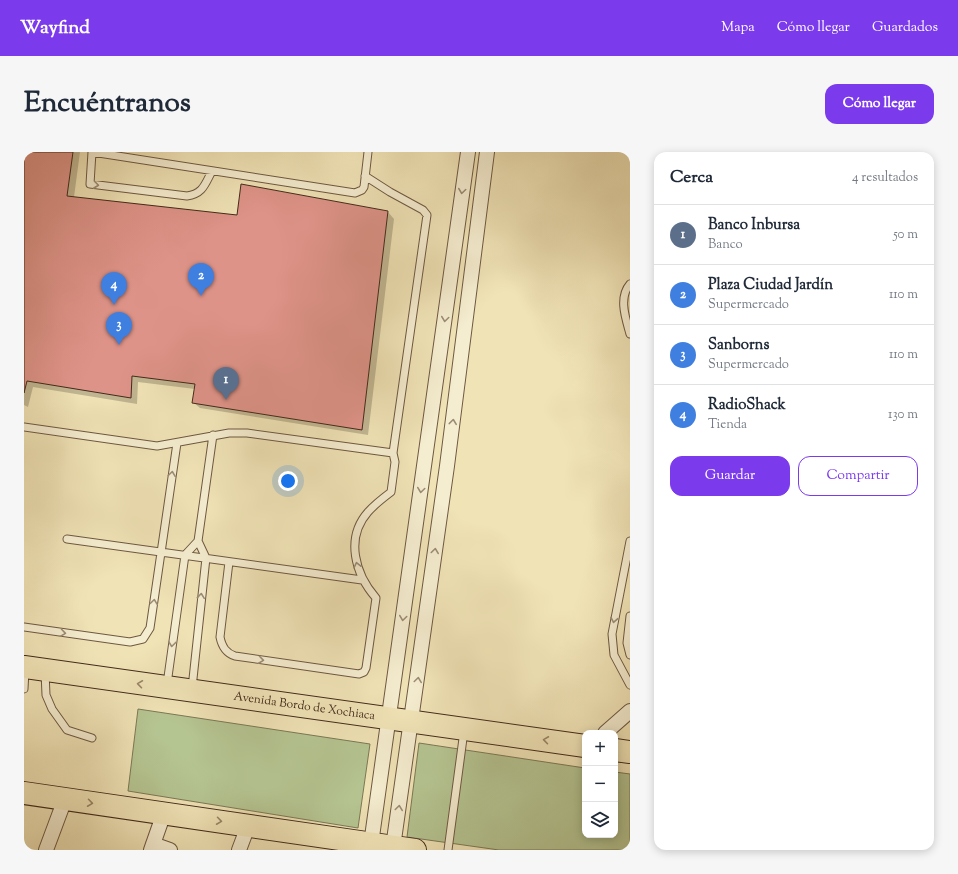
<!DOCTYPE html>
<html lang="es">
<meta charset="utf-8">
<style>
:root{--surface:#fff;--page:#f6f6f7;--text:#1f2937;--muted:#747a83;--line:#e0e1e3;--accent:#7c3aed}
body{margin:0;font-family:"Sorts Mill Goudy",serif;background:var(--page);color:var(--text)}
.controls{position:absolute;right:12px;bottom:12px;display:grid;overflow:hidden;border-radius:8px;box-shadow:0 2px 10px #0003}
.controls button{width:36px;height:36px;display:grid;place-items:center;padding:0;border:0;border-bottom:1px solid var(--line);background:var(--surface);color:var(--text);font:20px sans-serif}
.you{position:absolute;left:264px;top:329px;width:14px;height:14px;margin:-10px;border:3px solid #fff;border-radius:50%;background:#1a73e8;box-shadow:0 0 0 6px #1a73e833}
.badge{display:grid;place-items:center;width:26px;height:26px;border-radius:50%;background:var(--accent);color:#fff;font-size:13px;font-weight:700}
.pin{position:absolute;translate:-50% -33px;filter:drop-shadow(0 1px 2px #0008)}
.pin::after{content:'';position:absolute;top:21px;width:14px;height:12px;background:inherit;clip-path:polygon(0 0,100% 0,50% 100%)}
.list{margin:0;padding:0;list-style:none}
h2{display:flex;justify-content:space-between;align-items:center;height:52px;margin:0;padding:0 16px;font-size:17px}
h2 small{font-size:13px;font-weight:400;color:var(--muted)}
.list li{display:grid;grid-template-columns:26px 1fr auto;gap:12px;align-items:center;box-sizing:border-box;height:60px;padding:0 16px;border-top:1px solid var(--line)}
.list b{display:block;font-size:15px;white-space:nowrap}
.list p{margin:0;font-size:13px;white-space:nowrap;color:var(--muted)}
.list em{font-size:13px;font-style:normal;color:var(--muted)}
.actions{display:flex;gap:8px;padding:12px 16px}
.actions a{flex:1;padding:9px 0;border:1px solid var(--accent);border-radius:12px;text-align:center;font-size:14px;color:var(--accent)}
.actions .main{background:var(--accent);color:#fff}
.icon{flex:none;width:22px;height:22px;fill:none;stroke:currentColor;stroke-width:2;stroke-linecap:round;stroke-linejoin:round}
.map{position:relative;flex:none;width:606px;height:698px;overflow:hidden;border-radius:12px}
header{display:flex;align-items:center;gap:24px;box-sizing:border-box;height:56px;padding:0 20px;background:var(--accent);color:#fff}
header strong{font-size:19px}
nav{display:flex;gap:22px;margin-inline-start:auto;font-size:14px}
.intro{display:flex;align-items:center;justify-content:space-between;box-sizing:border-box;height:96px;padding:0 24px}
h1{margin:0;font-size:28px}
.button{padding:10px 18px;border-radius:12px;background:var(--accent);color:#fff;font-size:14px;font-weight:700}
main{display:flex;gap:24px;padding:0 24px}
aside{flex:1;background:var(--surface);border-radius:12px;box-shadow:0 2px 10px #0003}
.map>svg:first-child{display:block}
.green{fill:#b5c592;stroke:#7c7856}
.shadow{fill:#0003}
.building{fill:#de9388;stroke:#422a1b}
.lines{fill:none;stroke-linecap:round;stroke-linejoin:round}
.lane-casing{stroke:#6e5842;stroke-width:9}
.street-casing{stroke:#6e5842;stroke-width:16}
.primary-casing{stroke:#422a1b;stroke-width:24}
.lane{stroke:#f5edd0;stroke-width:7}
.street{stroke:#f5edd0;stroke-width:14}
.primary{stroke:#f0e3b6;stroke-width:22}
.oneway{stroke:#9c8c76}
.oneway2{stroke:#998668}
.labels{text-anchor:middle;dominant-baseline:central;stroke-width:3.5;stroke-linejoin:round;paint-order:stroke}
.street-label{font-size:12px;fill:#422a1b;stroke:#f5edd0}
</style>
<header>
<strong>Wayfind</strong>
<nav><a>Mapa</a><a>Cómo llegar</a><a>Guardados</a></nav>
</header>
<div class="intro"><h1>Encuéntranos</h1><a class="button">Cómo llegar</a></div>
<main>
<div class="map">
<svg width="606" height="698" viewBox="0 0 606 698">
<rect width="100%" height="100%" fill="#f0e3b6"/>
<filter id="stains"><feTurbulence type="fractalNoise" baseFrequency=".005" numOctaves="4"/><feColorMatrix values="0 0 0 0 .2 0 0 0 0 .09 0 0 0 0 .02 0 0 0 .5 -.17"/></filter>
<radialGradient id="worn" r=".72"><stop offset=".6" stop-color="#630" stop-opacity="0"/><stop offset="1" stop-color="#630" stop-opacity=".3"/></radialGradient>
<path class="green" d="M114,557L346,592L334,676L104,639Z
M395,591L561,616V683H591V620L606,622V698H475L383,685Z"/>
<path class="shadow" d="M0,0H56L50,45L214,64L218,33L364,60L370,67L344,283L176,256L169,250L171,237L114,230L113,252L9,235L4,255L0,253Z"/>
<path class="building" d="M0,0H49L43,44L213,63L217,32L364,59L338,278L168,251L171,232L108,224L107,246L3,229L0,241Z"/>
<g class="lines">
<defs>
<path id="lane" d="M68,0L331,41L338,38L340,35L344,0
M68,0L66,32L163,44C179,42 181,32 188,19
M606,132C594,146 602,167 606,182
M0,275L133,294L205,281H223L369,301
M43,387L338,428
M606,389L588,482L590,503L606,533
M205,410L196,485C198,495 202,501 211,504L335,522L340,520L342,516L352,446C331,422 321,386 344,360C351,352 359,346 367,340L371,310L369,301L403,63L399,58L366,40L341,24
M606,464L603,491L606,503
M0,475L106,490L119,487L126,476L153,291
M21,520L22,543L28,557L43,578L68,586
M143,532L161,403L174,389
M168,536L182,406L174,389L189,283
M0,537L1,518
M424,698L440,579"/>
<path id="street" d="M581,581L606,559
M129,692L146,698
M347,692L444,0
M369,695L423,314L463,0
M22,698L41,647
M127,698L140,661
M215,698L224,674"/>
<g id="primary">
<path id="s1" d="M0,515L561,594"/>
<path d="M591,598L606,600"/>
<path d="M0,641L391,698"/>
</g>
</defs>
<use href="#lane" class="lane-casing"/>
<use href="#street" class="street-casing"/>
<use href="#primary" class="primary-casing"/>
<use href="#lane" class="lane"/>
<use href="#street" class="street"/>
<use href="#primary" class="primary"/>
</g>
<defs><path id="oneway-chevron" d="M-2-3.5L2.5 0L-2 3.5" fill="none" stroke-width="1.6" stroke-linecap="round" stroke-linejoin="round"/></defs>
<g class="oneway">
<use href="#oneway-chevron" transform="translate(72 33) rotate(7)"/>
<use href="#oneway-chevron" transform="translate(438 39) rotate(98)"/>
<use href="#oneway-chevron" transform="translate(421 167) rotate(98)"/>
<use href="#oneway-chevron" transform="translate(429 270) rotate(-83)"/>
<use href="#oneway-chevron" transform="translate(148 322) rotate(-82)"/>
<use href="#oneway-chevron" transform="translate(397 338) rotate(98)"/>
<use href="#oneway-chevron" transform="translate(411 399) rotate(-82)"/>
<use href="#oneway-chevron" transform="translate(333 413) rotate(-103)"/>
<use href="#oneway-chevron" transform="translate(177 444) rotate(-84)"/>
<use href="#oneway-chevron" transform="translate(130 450) rotate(-82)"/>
<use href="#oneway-chevron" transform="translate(379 466) rotate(98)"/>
<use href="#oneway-chevron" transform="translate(590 468) rotate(101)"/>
<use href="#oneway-chevron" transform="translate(39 481) rotate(8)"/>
<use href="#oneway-chevron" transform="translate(148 492) rotate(97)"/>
<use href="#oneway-chevron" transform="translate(237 508) rotate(8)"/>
<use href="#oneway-chevron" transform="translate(394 528) rotate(-82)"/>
<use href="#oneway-chevron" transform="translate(375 656) rotate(-82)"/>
</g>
<g class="oneway2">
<use href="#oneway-chevron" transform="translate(116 532) rotate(-172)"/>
<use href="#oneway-chevron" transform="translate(522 588) rotate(-172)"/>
<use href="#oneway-chevron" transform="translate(66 651) rotate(8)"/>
<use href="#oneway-chevron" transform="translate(195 669) rotate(8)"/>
</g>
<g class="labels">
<g class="street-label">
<text stroke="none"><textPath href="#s1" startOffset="283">Avenida Bordo de Xochiaca</textPath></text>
</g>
</g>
<rect width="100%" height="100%" filter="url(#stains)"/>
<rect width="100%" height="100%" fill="url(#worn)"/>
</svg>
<div class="controls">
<button>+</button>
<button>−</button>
<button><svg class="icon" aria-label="layers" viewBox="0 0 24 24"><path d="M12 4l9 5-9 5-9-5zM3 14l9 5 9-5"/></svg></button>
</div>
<div class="you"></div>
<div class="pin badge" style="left:202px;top:248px;background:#5c6f8a">1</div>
<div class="pin badge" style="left:177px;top:144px;background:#3f7fe0">2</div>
<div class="pin badge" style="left:95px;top:193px;background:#3f7fe0">3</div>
<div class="pin badge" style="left:90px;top:153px;background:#3f7fe0">4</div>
</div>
<aside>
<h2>Cerca<small>4 resultados</small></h2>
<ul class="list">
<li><span class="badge" style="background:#5c6f8a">1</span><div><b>Banco Inbursa</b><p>Banco</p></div><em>50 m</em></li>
<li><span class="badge" style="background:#3f7fe0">2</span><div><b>Plaza Ciudad Jardín</b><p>Supermercado</p></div><em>110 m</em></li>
<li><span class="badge" style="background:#3f7fe0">3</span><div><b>Sanborns</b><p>Supermercado</p></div><em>110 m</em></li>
<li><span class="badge" style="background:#3f7fe0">4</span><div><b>RadioShack</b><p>Tienda</p></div><em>130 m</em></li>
</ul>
<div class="actions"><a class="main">Guardar</a><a>Compartir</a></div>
</aside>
</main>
